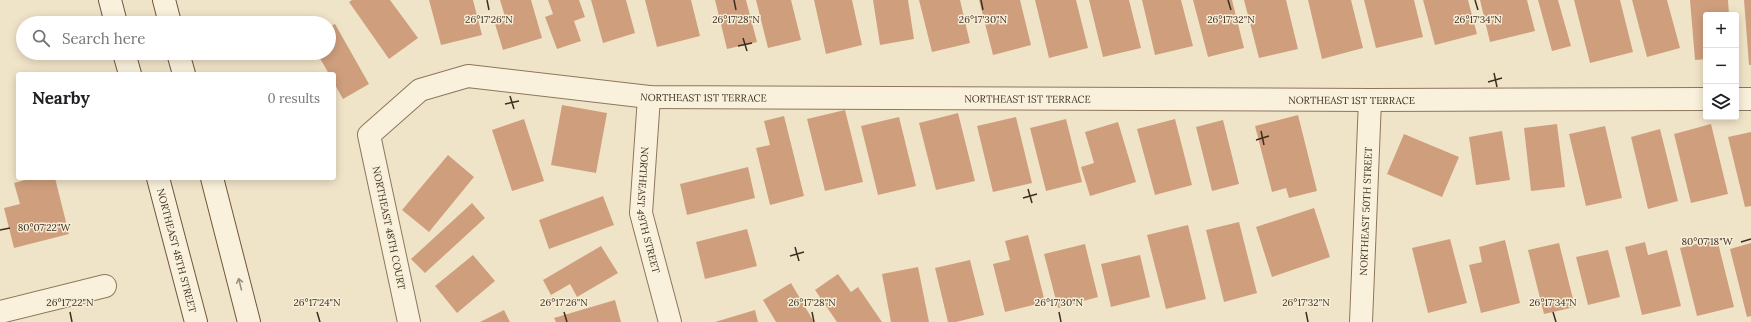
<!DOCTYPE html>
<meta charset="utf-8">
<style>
:root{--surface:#fff;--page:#f2f2f2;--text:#202124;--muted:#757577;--line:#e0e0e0}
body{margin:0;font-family:Lora,serif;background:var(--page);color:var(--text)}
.controls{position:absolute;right:12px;top:12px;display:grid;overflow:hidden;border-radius:4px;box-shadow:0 2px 10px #0003}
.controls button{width:36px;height:36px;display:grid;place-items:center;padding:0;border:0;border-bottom:1px solid var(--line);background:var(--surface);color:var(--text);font:20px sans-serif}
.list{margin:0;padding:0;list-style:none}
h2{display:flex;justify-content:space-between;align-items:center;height:52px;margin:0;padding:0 16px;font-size:17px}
h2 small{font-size:13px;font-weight:400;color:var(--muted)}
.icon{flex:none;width:22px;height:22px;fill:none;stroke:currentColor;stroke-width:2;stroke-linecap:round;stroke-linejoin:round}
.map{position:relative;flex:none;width:1751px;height:322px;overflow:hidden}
.search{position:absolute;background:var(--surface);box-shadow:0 2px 10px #0003;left:16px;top:16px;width:320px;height:44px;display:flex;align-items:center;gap:10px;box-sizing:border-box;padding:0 14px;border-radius:22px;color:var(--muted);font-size:15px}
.panel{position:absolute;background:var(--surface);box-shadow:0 2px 10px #0003;left:16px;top:72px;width:320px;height:108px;border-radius:4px}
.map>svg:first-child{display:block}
.building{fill:#cf9f7d}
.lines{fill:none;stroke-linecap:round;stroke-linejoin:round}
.street-casing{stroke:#8d765c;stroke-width:24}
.secondary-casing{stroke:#6f573f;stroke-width:24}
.street{stroke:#faf1dc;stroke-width:22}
.secondary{stroke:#faf1dc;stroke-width:22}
.oneway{stroke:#9c907e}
.ticks{fill:none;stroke:#3d2e20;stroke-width:1.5}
.labels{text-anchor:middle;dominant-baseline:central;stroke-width:3;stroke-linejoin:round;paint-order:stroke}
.street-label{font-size:10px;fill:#3d2e20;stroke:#f7eed8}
.ticks-label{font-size:10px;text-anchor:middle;fill:#3d2e20;stroke:#f7eed8;stroke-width:3;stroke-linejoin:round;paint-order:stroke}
</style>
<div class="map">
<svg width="1751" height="322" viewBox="0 0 1751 322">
<rect width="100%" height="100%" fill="#f0e4c8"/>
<path class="building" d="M352,0H390L418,38L389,59L349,2Z
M429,0H473L482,35L441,45Z
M500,0H531L542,38L503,50L495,24L506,20Z
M548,0H579L585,17L574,21L581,41L557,49L545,17L553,14Z
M591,0H626L635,33L603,43Z
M645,0H691L700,36L657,47Z
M715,0H746L757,42L727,49Z
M756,0H791L801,40L768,48Z
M814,0H852L862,45L826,54Z
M873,0H908L914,39L880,45Z
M919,0H960L970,43L932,52Z
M979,0H1020L1031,45L993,55Z
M1035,0H1076L1088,48L1049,58Z
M1089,0H1129L1141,48L1103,57Z
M1142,0H1181L1193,46L1155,55Z
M1193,0H1232L1244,48L1208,57Z
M1244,0H1286L1298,49L1259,58Z
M1308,0H1351L1363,48L1322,59Z
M1364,0H1414L1423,37L1376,48Z
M1423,0H1468L1477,34L1435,45Z
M1480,0H1527L1535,31L1490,42Z
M1538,0H1558L1571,46L1552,51Z
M1574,0H1620L1633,52L1590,63Z
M1632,0H1667L1680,48L1647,57Z
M1690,0H1728L1729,15H1706V59L1695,60Z
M1744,0H1751V65H1749Z
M335,24L369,84L343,99L334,83V74H329L317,53H329V27Z
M562,105L607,113L596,173L551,165Z
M845,110L863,182L825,191L807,119Z
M958,113L975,181L936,190L919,123Z
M1298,115L1317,191L1289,198L1286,188L1272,192L1255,126Z
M784,116L804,196L770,205L756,148L770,145L764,121Z
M899,117L916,186L878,195L861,126Z
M1016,117L1032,183L993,192L977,126Z
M524,119L544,181L512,191L492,130Z
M1066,119L1082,182L1046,191L1030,128Z
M1175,119L1192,185L1155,195L1137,129Z
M1223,120L1239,184L1212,191L1196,127Z
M1118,122L1136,182L1090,196L1081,167L1094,163L1085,132Z
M1557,124L1565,187L1531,191L1524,128Z
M1711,124L1728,194L1691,203L1674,134Z
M1605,126L1622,198L1586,206L1569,134Z
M1660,129L1678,201L1648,209L1631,137Z
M1502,131L1510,180L1476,185L1469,137Z
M1751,132V206L1745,207L1728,137Z
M1404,134L1459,157L1442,197L1387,174Z
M448,155L474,177L429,232L402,210Z
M748,167L755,198L687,215L680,184Z
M33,178H55L69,234L14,248L4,208L20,204L14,183Z
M603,196L614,225L549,249L539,220Z
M472,203L485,218L425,273L411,259Z
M1314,208L1330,257L1272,277L1256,227Z
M1239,222L1257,293L1224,302L1206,230Z
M1188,225L1206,299L1166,309L1147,235Z
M747,229L757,266L705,279L696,242Z
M1028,235L1045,302L1005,312L993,264L1010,260L1005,241Z
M1450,239L1467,303L1428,313L1412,248Z
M1717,239L1734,307L1697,316L1680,248Z
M1505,240L1520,303L1481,313L1469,265L1482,262L1479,247Z
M1645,242L1648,255L1667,250L1681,306L1642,315L1625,247Z
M1559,243L1575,307L1544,314L1528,250Z
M1751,243V316L1747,317L1730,249Z
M1085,244L1098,297L1058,308L1044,254Z
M601,246L618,273L577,297L570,284L551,295L543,280Z
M1608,250L1620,297L1588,305L1576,257Z
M473,255L495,281L457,313L435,286Z
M1140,255L1150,297L1111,307L1101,264Z
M970,260L984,315L956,322H948L935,268Z
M918,267L929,322H891L882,274Z
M838,274L851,292L858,287L882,322H837L815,290Z
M791,283L814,322H776L763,300Z
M615,300L621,322H556L554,318Z
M504,310L510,322H480Z
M755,310L758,322H715Z"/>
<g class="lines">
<defs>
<g id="street">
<path id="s1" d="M649,97L641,213L670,322"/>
<path d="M1736,99H1751"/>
<path d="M0,312L105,286"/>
<path id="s2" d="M409,322L369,135L420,90L468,76L649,97L1370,100L1706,99"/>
<path id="s3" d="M1361,322L1370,100"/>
</g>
<g id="secondary">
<path d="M110,0L116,23"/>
<path d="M164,0L170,23"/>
<path d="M124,53L130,74"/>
<path d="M178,53L184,74"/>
<path id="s4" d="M158,178L196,322"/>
<path d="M212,178L249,322"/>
</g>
</defs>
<use href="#street" class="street-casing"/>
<use href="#secondary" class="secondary-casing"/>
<use href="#street" class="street"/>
<use href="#secondary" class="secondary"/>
</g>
<defs><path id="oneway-shaft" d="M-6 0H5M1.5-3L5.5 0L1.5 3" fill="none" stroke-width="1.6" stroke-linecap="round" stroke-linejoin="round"/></defs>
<use class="oneway" href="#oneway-shaft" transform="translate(240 284) rotate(-104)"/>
<path class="ticks" d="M487,0L489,10M734,0L736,10M981,0L983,10M1228,0L1231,10M1475,0L1478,10M743,38L747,51M738,46L752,43M1494,73L1497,87M1488,82L1502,78M510,96L514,109M505,104L519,101M1261,131L1264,145M1256,140L1269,136M1028,189L1032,203M1023,198L1037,194M0,230L10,228M1741,242L1751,239M795,247L799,261M790,256L804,252M70,312L72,322M317,312L320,322M564,312L567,322M812,312L814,322M1059,312L1061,322M1306,312L1308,322M1553,312L1556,322"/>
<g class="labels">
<g class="street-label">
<text stroke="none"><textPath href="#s2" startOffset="546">NORTHEAST 1ST TERRACE</textPath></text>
<text stroke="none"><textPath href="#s2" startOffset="870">NORTHEAST 1ST TERRACE</textPath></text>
<text stroke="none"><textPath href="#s2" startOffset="1194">NORTHEAST 1ST TERRACE</textPath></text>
<text stroke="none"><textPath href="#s1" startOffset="114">NORTHEAST 49TH STREET</textPath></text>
<text stroke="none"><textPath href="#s3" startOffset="111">NORTHEAST 50TH STREET</textPath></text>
<text transform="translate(389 228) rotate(78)">NORTHEAST 48TH COURT</text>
<text stroke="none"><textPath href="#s4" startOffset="75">NORTHEAST 48TH STREET</textPath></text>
</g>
</g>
<g class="ticks-label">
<text x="489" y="23">26°17'26"N</text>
<text x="736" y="23">26°17'28"N</text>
<text x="983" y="23">26°17'30"N</text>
<text x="1231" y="23">26°17'32"N</text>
<text x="1478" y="23">26°17'34"N</text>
<text x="44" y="231">80°07'22"W</text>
<text x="1707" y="245">80°07'18"W</text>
<text x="70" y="306">26°17'22"N</text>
<text x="317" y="306">26°17'24"N</text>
<text x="564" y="306">26°17'26"N</text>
<text x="812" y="306">26°17'28"N</text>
<text x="1059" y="306">26°17'30"N</text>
<text x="1306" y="306">26°17'32"N</text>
<text x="1553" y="306">26°17'34"N</text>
</g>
</svg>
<div class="controls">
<button>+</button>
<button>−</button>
<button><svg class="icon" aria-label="layers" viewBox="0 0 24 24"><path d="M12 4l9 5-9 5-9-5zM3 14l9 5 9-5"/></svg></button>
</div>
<div class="search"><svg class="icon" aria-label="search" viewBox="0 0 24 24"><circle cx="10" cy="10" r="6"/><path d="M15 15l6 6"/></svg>Search here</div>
<section class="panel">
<h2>Nearby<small>0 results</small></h2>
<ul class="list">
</ul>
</section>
</div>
